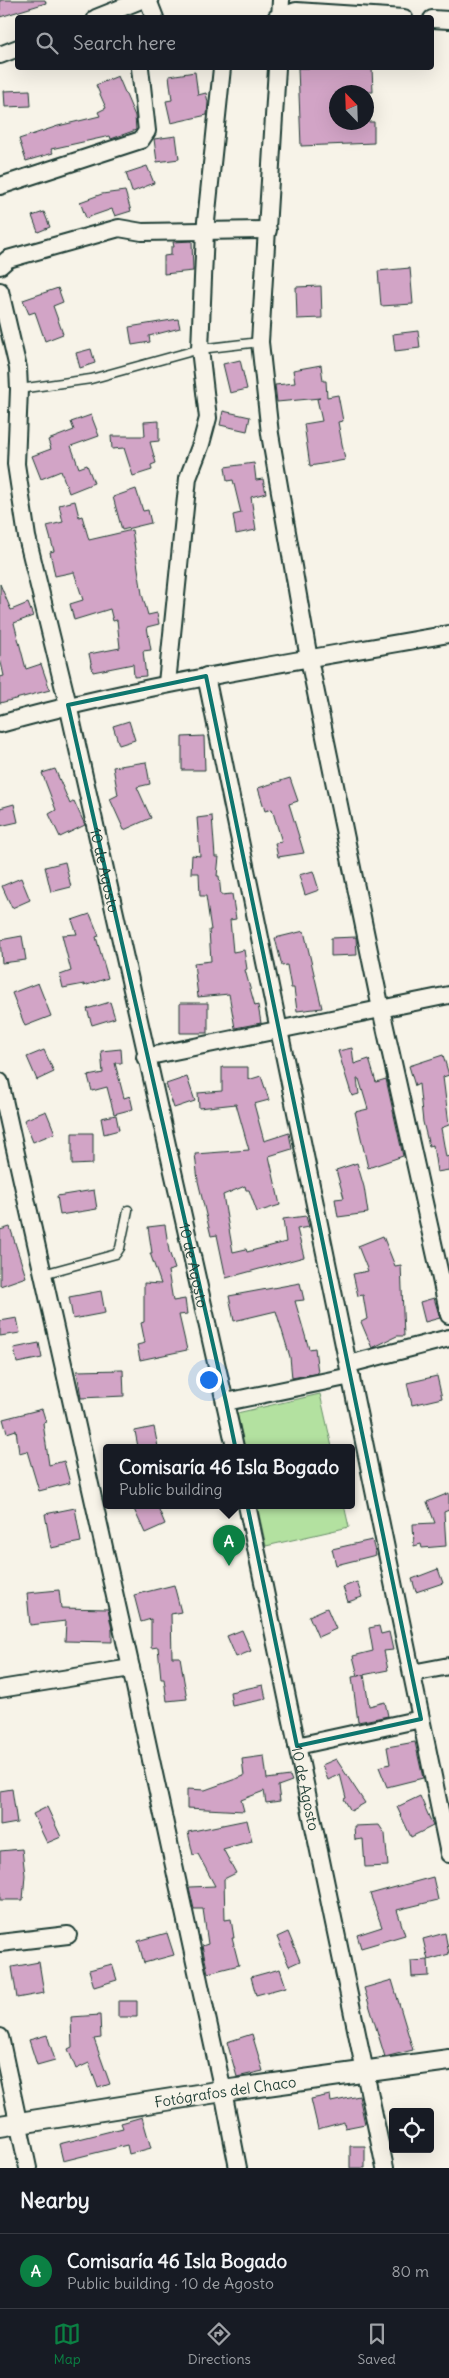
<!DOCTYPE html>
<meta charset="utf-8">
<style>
:root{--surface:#171b24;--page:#242831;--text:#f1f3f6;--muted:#9ea1a6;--line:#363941;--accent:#0b8043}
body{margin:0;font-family:Delius,sans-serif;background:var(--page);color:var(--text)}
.controls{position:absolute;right:15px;bottom:15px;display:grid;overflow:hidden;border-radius:5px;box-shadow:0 5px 20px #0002}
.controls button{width:45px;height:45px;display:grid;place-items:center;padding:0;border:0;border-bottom:1px solid var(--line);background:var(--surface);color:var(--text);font:25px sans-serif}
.compass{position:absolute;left:329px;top:85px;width:45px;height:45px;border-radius:50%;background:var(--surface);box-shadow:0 5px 20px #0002;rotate:337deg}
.you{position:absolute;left:208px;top:1379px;width:18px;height:18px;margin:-12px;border:4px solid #fff;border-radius:50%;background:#1a73e8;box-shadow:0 0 0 8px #1a73e833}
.badge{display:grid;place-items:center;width:32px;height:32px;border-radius:50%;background:var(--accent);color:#fff;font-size:16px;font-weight:700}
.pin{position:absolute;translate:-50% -41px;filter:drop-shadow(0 1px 2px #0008)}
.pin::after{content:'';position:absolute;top:26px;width:18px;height:15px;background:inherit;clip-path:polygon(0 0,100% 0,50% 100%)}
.popup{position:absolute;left:103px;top:1444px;width:252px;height:65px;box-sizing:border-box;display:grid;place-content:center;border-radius:5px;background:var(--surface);filter:drop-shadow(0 1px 4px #0005);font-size:16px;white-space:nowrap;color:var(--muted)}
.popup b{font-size:19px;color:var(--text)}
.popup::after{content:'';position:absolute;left:50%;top:100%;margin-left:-10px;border:10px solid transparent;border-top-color:var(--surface)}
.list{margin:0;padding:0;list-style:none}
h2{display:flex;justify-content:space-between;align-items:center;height:65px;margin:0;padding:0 20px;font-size:21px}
h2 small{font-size:16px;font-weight:400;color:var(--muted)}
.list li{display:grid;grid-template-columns:32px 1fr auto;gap:15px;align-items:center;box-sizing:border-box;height:75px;padding:0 20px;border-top:1px solid var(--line)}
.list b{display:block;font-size:19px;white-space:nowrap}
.list p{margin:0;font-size:16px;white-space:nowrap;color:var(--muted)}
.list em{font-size:16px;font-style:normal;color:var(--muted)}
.icon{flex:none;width:28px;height:28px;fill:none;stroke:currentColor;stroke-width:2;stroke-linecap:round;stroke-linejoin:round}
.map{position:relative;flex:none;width:449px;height:2168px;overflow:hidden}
.search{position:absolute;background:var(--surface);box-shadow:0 5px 20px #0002;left:15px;right:15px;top:15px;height:55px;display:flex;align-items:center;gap:12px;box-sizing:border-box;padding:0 18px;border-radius:5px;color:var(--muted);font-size:19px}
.sheet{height:140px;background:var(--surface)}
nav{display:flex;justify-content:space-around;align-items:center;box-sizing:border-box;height:70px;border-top:1px solid var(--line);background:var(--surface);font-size:14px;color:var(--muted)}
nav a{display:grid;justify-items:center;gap:2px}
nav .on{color:var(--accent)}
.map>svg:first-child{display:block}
.green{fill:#b3e1a0;stroke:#698f6a}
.building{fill:#d2a4c6;stroke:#1f3d34}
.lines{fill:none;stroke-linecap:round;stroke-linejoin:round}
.service-casing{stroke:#1f3d34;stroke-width:11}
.minor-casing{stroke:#1f3d34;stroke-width:20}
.tertiary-casing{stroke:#1f3d34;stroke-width:24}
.service{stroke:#f7f3e8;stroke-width:8}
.minor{stroke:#f7f3e8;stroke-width:16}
.tertiary{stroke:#f7f3e8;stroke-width:20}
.marked{fill:none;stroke:#0f766e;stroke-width:4;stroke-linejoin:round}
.labels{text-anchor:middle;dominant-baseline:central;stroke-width:4;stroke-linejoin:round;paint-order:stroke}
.street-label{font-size:15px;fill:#1f3d34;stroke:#f7f3e8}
</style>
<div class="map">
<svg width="449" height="2168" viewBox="0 0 449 2168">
<rect width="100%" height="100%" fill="#f7f3e8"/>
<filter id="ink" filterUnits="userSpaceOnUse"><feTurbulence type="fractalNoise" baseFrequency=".02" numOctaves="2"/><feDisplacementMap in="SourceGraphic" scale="10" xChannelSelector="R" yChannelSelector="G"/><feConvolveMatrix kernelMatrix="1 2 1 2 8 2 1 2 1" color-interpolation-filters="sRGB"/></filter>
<g filter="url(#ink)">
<path class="green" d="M320,1394L332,1447H244L237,1413Z
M257,1505H344L349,1527L266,1546Z"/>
<path class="building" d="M0,0H45L46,3L0,17Z
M298,68H372L373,92H336V122H374V143L301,146Z
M195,72L198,95L206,93L208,102L207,115L171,123L166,101L172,100L169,76Z
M118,76L135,116L136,130L111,139L110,136L51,149L53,153L26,161L19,139L58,126L100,116L98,112L106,108L96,85Z
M30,90L31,106L5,107L4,91Z
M176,136L179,159L157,162L154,139Z
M147,166L154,183L132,192L126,173Z
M125,191L131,211L115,216L112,209L86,218L80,202L102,194Z
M44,212L50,227L38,232L32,216Z
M192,241L193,271L164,274V256L171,255V247H174L173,242Z
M410,268L413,304L381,306L378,271Z
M321,286L322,318L297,319L296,287Z
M58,288L63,302L53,306L63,334L45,341L35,312L29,314L23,300Z
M178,319L180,328L149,336L150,342L132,345L129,327Z
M418,331L420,348L395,351L393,334Z
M91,349L95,363L80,368L76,353Z
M240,360L247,389L230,393L223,364Z
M321,365L323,381H326L327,397L338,395L343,421L338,422L345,460L310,466L304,424L322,421L317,399L320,398L277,402L275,385L295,383L293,370Z
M223,411L250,417L247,431L220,425Z
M91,415L99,436L71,446L79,468L87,465L94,483L69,493L61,471L41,479L32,456L51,449L48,440L74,430L71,422Z
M159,421V441L150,442L156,463L151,465L152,470L133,476L124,448L112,449L111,436H145L144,422Z
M254,463L256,480L263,479L266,493L251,497L256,530L236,534L233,515L241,513L233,480L227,481L225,467Z
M136,489L143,511L148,510L151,523L122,530L113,497Z
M75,501L79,517L82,516L89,540L132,530L142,594L148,615L157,613L159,624L147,627L151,650L143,651L146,676L134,677L133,664L93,672L89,654L120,648L117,620L113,621L110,609L74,620L70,604L83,600L74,572L55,576L50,552L54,551L47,526L63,522L59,505Z
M0,584L11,610L28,603L33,616L14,623L26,669L41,664L50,690L0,703V677L4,676L0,658Z
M129,721L135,740L119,745L113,726Z
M204,736L205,770H182V737Z
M146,762L150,784L137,787L151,818L124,830L110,799L118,795L113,767Z
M55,769L70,804L74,801L85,825L60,837L49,814L56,810L42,773Z
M290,778L298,801L289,804L304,853L278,857L275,843L282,842L272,809L265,811L258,788Z
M14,804L18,822L0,826V808Z
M212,816L215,857H219L217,876H219L221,895L232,894L236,919L230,920L233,952L244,950L247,969L245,970L255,1006L258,1005L261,1023L235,1028L229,994L198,997L194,963L211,961L209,930H211L206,896H200L199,873H191L192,855L200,856L197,818Z
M65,862L71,887L51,892L45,867Z
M313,871L319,890L305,895L299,875Z
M21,878L30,900L12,908L2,886Z
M90,914L99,936L96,937L108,978L84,986V984L63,988L60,975L71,971L62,935L77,934L72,920Z
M304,931L322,1008L297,1011L294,988H291L287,965L282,966L275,938Z
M22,936L26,960L2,963L0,940Z
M356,937L357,955L331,956V938Z
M38,983L51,1016L25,1026L12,993Z
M110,1002L115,1018L92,1025L87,1009Z
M180,1003H208V1033H180Z
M352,1048L354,1064L369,1059L376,1082L386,1079L403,1156L368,1168L355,1112L368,1109L359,1079H357L359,1094L352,1096L338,1051Z
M121,1049L122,1063H115L124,1098L130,1096L133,1109L114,1114L107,1087L92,1091L88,1076L103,1073L101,1051Z
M44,1050L54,1072L37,1080L27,1057Z
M443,1055L449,1075L443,1077L449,1125L441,1128L446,1157L449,1156V1170L437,1172L433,1145L429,1146L423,1122L419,1084L415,1086L409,1066Z
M222,1067H248V1080L261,1076L269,1100L254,1104L264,1141L289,1133L292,1149L269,1156L280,1205L257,1212L249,1190H246L245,1186L223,1195L233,1252L246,1249L247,1252L286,1242L283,1219L306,1216L309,1227L297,1229L304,1257L226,1278L217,1235L211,1236L198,1181L195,1154L249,1150L236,1104L199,1108L198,1093L222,1091Z
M187,1077L195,1101L174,1108L166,1084Z
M46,1111L55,1133L33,1142L24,1120Z
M116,1115L119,1130L104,1134L101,1118Z
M72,1133H93V1164L72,1165Z
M357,1163L364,1187L368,1213L338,1217L335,1199L344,1198L336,1170Z
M94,1190L97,1209L60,1215L57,1196Z
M165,1225L169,1251L175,1269L168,1271L173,1301L185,1299L187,1314L179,1315L187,1350L140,1360L137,1345L145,1343L141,1323L144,1322V1283L161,1284L150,1253H152L148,1227Z
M10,1227L26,1277L0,1286V1230Z
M383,1236L395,1266L401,1265L404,1336H397L372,1348L361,1322L367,1319L363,1295L358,1296L353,1274L368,1271L358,1246Z
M300,1283L304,1300L295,1301L309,1349L315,1348L318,1373L292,1378L290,1357L276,1311L234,1321L229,1296Z
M101,1291L105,1313L73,1319L69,1297Z
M434,1298L440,1318L425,1322L420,1302Z
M17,1318L20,1333L0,1336V1321Z
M39,1343L42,1358L17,1363L14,1348Z
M123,1370L124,1396L81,1398L77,1371Z
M437,1376L442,1398L412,1405L407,1383Z
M42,1409L46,1422L43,1423L49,1465L64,1461L70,1483L39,1491L27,1451L19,1453L16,1430L7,1433L3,1419Z
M154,1427L158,1447H138L135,1431Z
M449,1493V1510L444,1512L446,1546L422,1548L421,1544L414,1546L413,1524L435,1523L427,1502Z
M132,1505H157L165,1524L145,1533Z
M75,1508L81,1542L51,1548L45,1514Z
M372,1540L376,1555L336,1565L332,1549Z
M438,1569L443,1583L416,1592L412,1579Z
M357,1582L362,1597L348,1602L343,1587Z
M174,1585L181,1612L171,1614L172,1657H180L187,1699L167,1701L164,1679H161L158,1647L151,1648V1619L141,1622L134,1595Z
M59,1590L61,1608L108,1609L112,1630V1642L65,1641L66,1621L30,1625L27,1593Z
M327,1608L336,1629L318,1637L309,1616Z
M379,1626L381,1634L389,1632L393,1650L384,1651L388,1670L358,1676L353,1656L373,1651L369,1628Z
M242,1630L251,1651L236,1657L227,1636Z
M364,1675L369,1706L385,1702L388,1716L358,1722L352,1677Z
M263,1685L266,1699L232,1706L230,1692Z
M415,1742L423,1778L387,1787L379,1767L390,1764L387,1747Z
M264,1756L267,1779L290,1776L292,1781L278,1786L280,1801L266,1803L264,1791L241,1800L244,1811L187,1808V1789L205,1790L244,1776L242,1759Z
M336,1759L365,1803L351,1811L344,1799L346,1798L340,1774L328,1780L322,1765Z
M12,1789L17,1823L0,1826V1791Z
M420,1796L433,1826L411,1837L397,1807Z
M47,1807L61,1837L47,1843L33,1814Z
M247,1820L252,1841L223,1849L236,1873L224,1879L225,1920L231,1919L234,1938H232L239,1965L208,1973L202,1946L208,1944L203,1909H194L189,1887L215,1886L198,1854L193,1855L188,1832Z
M379,1825L385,1834L388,1866L365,1867L363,1839L355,1840L354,1826Z
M22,1849L25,1875L23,1900H0V1851Z
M433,1877L438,1900L397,1910L405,1935L361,1948L357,1935L382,1927L370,1894Z
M288,1932L300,1961L289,1966L277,1937Z
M167,1933L174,1955L144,1963L138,1941Z
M445,1933L449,1954L428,1960L423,1939Z
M428,1960L429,1976L412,1977L411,1961Z
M39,1962L44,1993L17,1998L12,1967Z
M112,1964L117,1980L94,1987L89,1970Z
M280,1969L286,1987L256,1995L251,1977Z
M392,1980L413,2050L385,2057L364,1988Z
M118,2001H137V2017H118Z
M100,2015L101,2038L94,2039L110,2084L98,2088L89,2063L76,2069L68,2049L72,2047L71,2017Z
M252,2034L263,2071L237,2077L227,2042Z
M47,2035L55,2060L37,2065L29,2040Z
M330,2095L331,2102L359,2096L365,2124L345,2128L344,2122L318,2129L311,2099Z
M142,2117L151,2148L129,2154L127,2145L63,2161L59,2144L123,2128L121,2123Z
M350,2146H365V2168H350Z"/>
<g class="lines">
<defs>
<path id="service" d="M19,389L91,379L200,349L260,342
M43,1274L116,1254L120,1248L128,1210"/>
<g id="minor">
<path d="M148,0L155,18"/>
<path d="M96,18L141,0"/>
<path d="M276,18L296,11L404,18"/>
<path d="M280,18L281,0"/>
<path d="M432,19L449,20"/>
<path d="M0,55L18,48"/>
<path d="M277,68L260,342L270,434L309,659L381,1009L449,1315"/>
<path d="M0,186L141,140L147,131L140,68"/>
<path d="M0,266L8,259L119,228L142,232L268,230"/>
<path id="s1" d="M0,291L18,368L19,389L16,464L27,537L68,705L235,1447"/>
<path d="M206,676C285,1070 368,1462 449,1854"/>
<path d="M167,683L188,478L201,444L208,418L200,349L205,231L222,68"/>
<path d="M0,724C147,683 299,661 449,634"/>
<path d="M145,1057L449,995"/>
<path d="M0,1082L131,1668L223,2091L238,2168"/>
<path d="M349,1364L449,1338"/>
<path d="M226,1402L351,1376"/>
<path id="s2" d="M247,1505L385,2168"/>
<path d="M412,1673L449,1666"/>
<path d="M0,1689L131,1668"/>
<path d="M297,1746L421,1719"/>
<path d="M0,1943L68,1935"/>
<path d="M0,2037L28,2168"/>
</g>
<g id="tertiary">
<path id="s3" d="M0,2126L223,2091L449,2060"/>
</g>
</defs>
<use href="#service" class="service-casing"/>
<use href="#minor" class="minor-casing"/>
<use href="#tertiary" class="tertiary-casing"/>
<use href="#service" class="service"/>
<use href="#minor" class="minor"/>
<use href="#tertiary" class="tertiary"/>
</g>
</g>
<path class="marked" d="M206,676L421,1719L297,1746L226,1402L68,705Z"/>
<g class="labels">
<g class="street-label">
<text stroke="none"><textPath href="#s1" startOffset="591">10 de Agosto</textPath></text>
<text stroke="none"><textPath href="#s1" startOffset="996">10 de Agosto</textPath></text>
<text stroke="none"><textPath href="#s2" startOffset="289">10 de Agosto</textPath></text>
<text stroke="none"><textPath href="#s3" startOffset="228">Fotógrafos del Chaco</textPath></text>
</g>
</g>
</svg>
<div class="controls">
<button><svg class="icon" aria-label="locate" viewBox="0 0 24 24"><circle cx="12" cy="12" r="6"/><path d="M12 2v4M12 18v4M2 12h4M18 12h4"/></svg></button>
</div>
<svg class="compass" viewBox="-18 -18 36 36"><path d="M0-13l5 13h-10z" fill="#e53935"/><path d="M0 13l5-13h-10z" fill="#9ea1a6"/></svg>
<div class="you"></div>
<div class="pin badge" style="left:229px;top:1566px">A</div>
<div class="popup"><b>Comisaría 46 Isla Bogado</b>Public building</div>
<div class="search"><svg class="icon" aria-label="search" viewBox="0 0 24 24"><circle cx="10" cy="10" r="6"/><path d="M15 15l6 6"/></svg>Search here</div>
</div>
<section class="sheet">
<h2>Nearby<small></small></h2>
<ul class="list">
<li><span class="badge">A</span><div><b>Comisaría 46 Isla Bogado</b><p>Public building · 10 de Agosto</p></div><em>80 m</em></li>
</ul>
</section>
<nav>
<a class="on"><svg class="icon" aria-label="map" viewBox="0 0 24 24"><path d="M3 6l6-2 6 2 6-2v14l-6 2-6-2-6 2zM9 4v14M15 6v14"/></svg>Map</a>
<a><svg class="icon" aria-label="directions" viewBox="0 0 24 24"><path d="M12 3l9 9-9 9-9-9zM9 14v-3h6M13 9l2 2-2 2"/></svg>Directions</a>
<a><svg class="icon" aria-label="saved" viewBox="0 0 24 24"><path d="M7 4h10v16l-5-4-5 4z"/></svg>Saved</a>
</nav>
